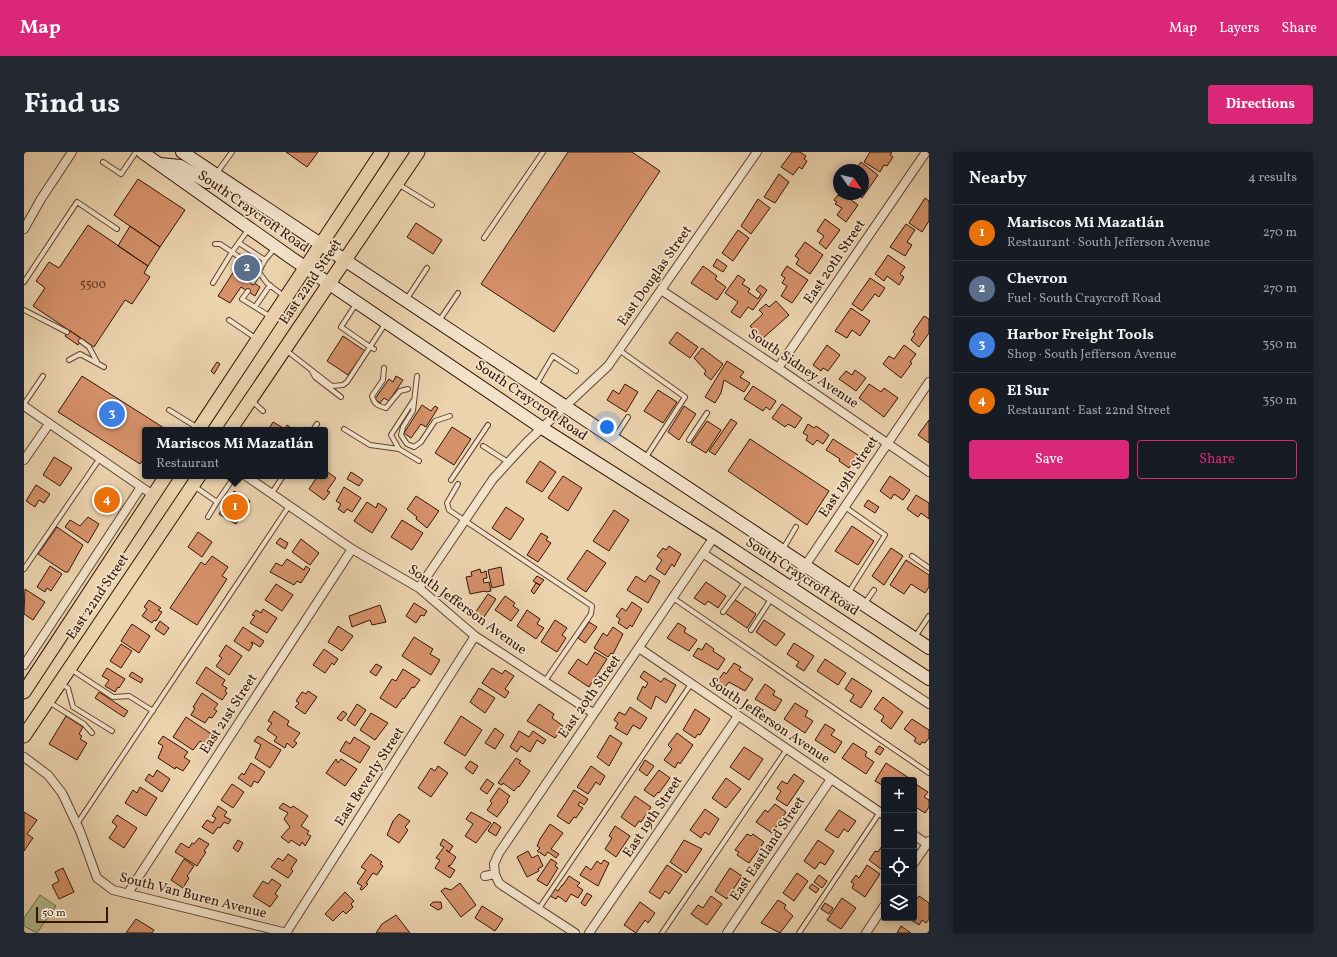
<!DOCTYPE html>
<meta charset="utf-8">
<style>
:root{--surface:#171b24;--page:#242831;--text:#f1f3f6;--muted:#9ea1a6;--line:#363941;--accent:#db2777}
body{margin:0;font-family:Vollkorn,serif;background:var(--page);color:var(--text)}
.controls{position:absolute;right:12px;bottom:12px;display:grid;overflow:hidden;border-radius:4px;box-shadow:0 2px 10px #0003}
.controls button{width:36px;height:36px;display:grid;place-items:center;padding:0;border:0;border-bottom:1px solid var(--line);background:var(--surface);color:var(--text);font:20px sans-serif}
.compass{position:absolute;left:809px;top:12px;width:36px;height:36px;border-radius:50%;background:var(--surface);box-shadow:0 2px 10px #0003;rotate:124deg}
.scale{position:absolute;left:12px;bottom:10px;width:72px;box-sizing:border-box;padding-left:4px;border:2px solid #341505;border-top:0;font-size:11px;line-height:14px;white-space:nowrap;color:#341505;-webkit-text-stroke:3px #f2e2ca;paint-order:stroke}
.you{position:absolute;left:583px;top:275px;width:14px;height:14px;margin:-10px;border:3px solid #fff;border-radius:50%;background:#1a73e8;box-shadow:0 0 0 6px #1a73e833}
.badge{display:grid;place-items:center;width:26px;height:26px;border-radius:50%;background:var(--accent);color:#fff;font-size:13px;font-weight:700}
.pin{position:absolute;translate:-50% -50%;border:2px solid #fff;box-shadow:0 1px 4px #0006}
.popup{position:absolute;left:118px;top:275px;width:186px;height:52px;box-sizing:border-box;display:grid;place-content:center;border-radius:4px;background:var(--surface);filter:drop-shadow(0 1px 3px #0005);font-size:13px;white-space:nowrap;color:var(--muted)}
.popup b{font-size:15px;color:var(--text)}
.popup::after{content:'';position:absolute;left:50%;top:100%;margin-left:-8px;border:8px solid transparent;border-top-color:var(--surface)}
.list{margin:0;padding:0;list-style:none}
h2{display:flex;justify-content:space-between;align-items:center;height:52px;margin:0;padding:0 16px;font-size:17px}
h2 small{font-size:13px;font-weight:400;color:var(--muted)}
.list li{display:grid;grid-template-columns:26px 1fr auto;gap:12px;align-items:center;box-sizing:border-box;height:56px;padding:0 16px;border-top:1px solid var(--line)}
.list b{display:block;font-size:15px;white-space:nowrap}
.list p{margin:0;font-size:13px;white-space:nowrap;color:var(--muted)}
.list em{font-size:13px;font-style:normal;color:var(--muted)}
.actions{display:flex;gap:8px;padding:12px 16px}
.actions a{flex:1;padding:9px 0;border:1px solid var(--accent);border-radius:4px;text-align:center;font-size:14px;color:var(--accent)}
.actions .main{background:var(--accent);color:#fff}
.icon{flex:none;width:22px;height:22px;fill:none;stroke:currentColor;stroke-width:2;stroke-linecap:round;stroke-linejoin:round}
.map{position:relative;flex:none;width:905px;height:781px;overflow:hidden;border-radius:4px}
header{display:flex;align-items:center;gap:24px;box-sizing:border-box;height:56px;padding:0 20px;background:var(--accent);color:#fff}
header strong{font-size:19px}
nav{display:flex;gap:22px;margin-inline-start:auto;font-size:14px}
.intro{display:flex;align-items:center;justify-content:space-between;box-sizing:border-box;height:96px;padding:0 24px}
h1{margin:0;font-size:28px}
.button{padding:10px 18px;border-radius:4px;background:var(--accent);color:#fff;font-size:14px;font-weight:700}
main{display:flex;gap:24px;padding:0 24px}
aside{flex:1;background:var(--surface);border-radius:4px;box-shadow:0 2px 10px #0003}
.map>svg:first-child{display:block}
.green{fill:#b1be8f;stroke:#726a4a}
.building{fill:#d5916a;stroke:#341505}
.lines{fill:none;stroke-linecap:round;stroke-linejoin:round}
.service-casing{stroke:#62442f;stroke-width:6}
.minor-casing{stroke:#62442f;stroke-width:10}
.secondary-casing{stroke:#341505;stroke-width:14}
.primary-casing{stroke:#341505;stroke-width:15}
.service{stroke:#f2e2ca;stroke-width:4}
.minor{stroke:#f2e2ca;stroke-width:8}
.secondary{stroke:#f2e2ca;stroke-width:12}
.primary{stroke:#ebd3ae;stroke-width:13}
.labels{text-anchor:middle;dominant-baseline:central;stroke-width:3.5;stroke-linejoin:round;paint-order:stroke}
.number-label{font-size:12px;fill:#5c341e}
.street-label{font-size:14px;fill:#341505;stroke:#f2e2ca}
</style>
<header>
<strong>Map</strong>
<nav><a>Map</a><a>Layers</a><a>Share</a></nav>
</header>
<div class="intro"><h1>Find us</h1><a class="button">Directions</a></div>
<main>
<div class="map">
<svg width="905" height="781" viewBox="0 0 905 781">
<rect width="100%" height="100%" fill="#ebd3ae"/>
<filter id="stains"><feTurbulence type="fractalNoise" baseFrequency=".005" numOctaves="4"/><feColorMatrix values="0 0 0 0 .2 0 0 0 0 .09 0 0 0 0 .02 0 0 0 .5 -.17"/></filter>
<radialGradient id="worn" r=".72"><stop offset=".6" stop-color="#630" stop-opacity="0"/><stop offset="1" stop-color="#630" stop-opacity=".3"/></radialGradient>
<path class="green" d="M16,743L32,754L13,781L0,774V766Z"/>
<path class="building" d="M262,0H294L283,15Z
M544,0H608L636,19L530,180L457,132Z
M768,0H776L782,4L780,7L783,9L778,17L775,15L769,23L757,15Z
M846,0H868L866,3L869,5L863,14L860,13L856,20L840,10Z
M837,10L854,23L838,46L833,42H839V18H831Z
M755,22L765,30L751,51L740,45Z
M114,27L161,58L136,95L90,63Z
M819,42L834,53L822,70L813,63L818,56L811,52L813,50L810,48L814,43L816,44Z
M901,46L905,49V69L898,80L885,71Z
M734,47L746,56L727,82L717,74Z
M801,67L816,78L802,97L795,91L800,84L793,79Z
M392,71L418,88L409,102L383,85Z
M882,72L891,78L883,90L888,93L881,104L866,95Z
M64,73L124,114L120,121L126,125L108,152L101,148L70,195L9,154L21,136L12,129L25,110L35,116Z
M106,74L136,95L124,114L94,94Z
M714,78L725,86L709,109L698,101Z
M781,90L799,103L786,122L772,112L775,107L771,104Z
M221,102L234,110L223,126L236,135L231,144L217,135L206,151L194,144Z
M864,103L881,115L876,122L880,125L875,133L863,124L860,129L851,122Z
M693,107L703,114L699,120L689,114Z
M679,114L693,124L691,127L702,135L693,148L667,131Z
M763,114L784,128L768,151L757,144L763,134L758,131L761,126L757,123Z
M714,123L721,128L718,132L726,137L724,140L734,147L737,142L732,138L736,133L743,138L729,158L724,155L716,166L707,160L714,150L701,141Z
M846,126L861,136L855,145L851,142L838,159L828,152Z
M752,149L765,163L738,187L726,174L739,162L735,158L742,152L745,155Z
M827,156L846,169L836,184L828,178L823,186L811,179Z
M900,164L905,167V181L895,195L887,188L891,182L889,180Z
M45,178L58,187L54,193L41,184Z
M653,180L674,195L666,206L645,191Z
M319,184L341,199L324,223L303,209Z
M803,193L816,203L804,219L799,216L797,219L789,213Z
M880,193L892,202L886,210L888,211L877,226L859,212L865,204L870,207Z
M678,196L699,212L687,228L680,222L682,219L670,206Z
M703,209L720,220L716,225L726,231L720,240L700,228L697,241L691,251L681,245Z
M193,210L196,212L190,222L187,219Z
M831,218L842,226L832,239L815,227L822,219L828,223Z
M58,224L140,276L138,278H121V305L116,312L34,260Z
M372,224L379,228L365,249L360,246L356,251L351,247L365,227L369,230Z
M601,232L614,240L602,260L583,248L589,238L595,242Z
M845,232L857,240L860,236L874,246L860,265L835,246Z
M729,234L752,249L746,258L742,255L739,259L720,247Z
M634,238L653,250L639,271L620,259Z
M758,252L778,266L771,276L764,272L761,275L748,266Z
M398,253L407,259L411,254L414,256L402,275L397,272L387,286L380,281Z
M660,254L672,262L655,288L644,280Z
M707,267L713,271L691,303L685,299Z
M905,268V291L894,283Z
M683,269L697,278L682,301L667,292Z
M249,270L261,277L263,273L270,278H244Z
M784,272L790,276L792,274L805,283L799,292L793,288L789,293L782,288L784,284L779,281Z
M428,275L447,287L430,313L411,301Z
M726,287L805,339L783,373L704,319Z
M809,287L834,303L825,316L815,309L816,307L802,298Z
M30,305L48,316L36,334L19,323Z
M516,309L532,320L518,340L502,330Z
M302,319L312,326L303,339L306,340L300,348L285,337L293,325L297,327L301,324Z
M327,320L339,328L335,334L323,327Z
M539,324L558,336L544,359L524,346Z
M866,324L886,338L879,348L870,342L867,347L856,339Z
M12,333L26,342L20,351L15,348L11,355L2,349Z
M86,335L95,341L81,362L71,356Z
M320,335L337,346L328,360L323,357L320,361L314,357L317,352L312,349Z
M210,339L226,349L212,372L195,362Z
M892,343L905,351V367L897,361L894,365L883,357Z
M392,344L415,359L403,376L392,367L393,365L383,357Z
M844,348L855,355L851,361L840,354Z
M343,350L352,356L354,351L363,357L348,381L330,369Z
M482,355L500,367L486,388L468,376Z
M590,358L605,368L585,399L569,389Z
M64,365L75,372L64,391L41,375L46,368L56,374Z
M378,368L399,381L388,398L367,385Z
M828,374L850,389L834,413L811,399Z
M33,375L59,393L44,420H41L14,402Z
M174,380L188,390L178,405L164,395Z
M517,381L524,385L522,388L527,391L514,410L503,403Z
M256,386L264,391L261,397L252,391Z
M277,387L295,401L286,413L268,400Z
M645,394L657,402L650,415L648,412L641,423L632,417L638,408L633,404L639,396L642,398Z
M867,396L879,404L860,433L848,424Z
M563,398L582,411L562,440L543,427Z
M188,404L204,415L198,424L203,427L173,473L146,456L177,410L181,413Z
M263,407L280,418L282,414L286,417L277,431L273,429L270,433L246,420L252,411L258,414Z
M882,408L905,423V435L901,441L887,432L880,442L866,433Z
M26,414L38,422L27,439L23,436L21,440L13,435Z
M477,415L480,433L468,436L464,418Z
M456,417L457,421L462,419L463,426L459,427L460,431L465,430L467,439L462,440L461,439L446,442L442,425L448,424L447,420Z
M626,423L636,429L624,451L603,438L612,424L621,430Z
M513,424L520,428L516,433L509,429Z
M682,430L702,444L694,456L684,449L681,453L670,446Z
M512,431L516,433L510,442L507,439Z
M252,432L269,443L258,459L241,448Z
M1,437L21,450L9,468L0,462Z
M464,442L472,447L458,468L451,461Z
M481,444L491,451L489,454L495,458L487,469L471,458Z
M710,447L732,462L723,476L701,461Z
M125,448L137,456L134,458L138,460L132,469L130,468L128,471L118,464L123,457L120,455Z
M608,450L618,457L608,475L606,473L603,477L594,471L596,467L592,464L598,456L602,459Z
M390,451L403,459L400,464L397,463L392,471L382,464Z
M356,453L362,470L348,473L346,468L328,475L325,464Z
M239,457L253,466L243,481L226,471L231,464L228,463L232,458L237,461Z
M503,458L516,467L513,472L520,476L512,487L493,474Z
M531,468L543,476L538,483L542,486L533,500L517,490Z
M740,468L761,482L752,494L732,480Z
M136,469L145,476L140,483L131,477Z
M565,470L573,475L561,491L554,486Z
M654,471L662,476L660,480L673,488L665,499L643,486Z
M108,472L126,484L115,501L97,489Z
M314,474L329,484L318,499L304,490Z
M219,475L240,489L236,495L228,490L227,491L229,492L225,499L210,489Z
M589,475L599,482L589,502L587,501L584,505L570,496L579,481L583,484Z
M390,485L409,497L406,502L416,508L407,523L378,504Z
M682,491L690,497L689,499L701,507L694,518L669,504L674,496L678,498Z
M770,491L790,504L780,519L772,514L775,510L763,502Z
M97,492L108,499L97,516L86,509Z
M202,493L218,504L205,523L192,514L198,506L195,504Z
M300,497L314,507L310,513L308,511L301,521L289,513Z
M571,500L583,507L565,535L544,521L554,507L563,513Z
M801,507L822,521L814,533L793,519Z
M710,511L717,515L715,518L729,527L721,539L705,530L701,535L693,530L700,520L702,522Z
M352,512L358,515L352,524L346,520Z
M182,515L201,528L198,533L203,536L201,539L203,541L198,548L172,531Z
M83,516L101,527L95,536L94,535L91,540L81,534L85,528L78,524Z
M468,516L478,522L481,518L490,524L481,537L485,540L481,546L458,531Z
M379,517L396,528L390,536L388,535L380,547L379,546L372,556L356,546L368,527L372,529Z
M620,519L637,530L640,526L652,533L642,551L632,544L627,557L613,547L619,534L621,536L624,531L616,525Z
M108,520L119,527L117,531L105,524Z
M828,526L848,539L837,556L826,549L830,543L821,537Z
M741,532L751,539L749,543L758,548L751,559L731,547Z
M455,536L471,546L461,561L446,550Z
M284,539L293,545L281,562L271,555L275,551L272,549L278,540L282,542Z
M75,540L104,559L100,565L71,546Z
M178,541L194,552L190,557L193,559L188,566L185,565L181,571L167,563L171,556L169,555Z
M859,545L879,560L867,577L857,569L860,564L850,557Z
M771,551L784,559L781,564L789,569L781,581L760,567Z
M333,552L342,558L331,574L323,568Z
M515,552L530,562L528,566L539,574L531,586L503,569Z
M606,555L623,566L616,577L609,573L603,583L591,576L594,571L590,568L595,560L601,563Z
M671,557L686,567L676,583L674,582L671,586L659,578Z
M250,559L265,569L263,573L276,581L270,589L273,591L269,596L263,591L261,596L250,589L253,585L243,578L248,571L244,569Z
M319,559L323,562L317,569L313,566Z
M347,561L364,571L351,588L336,578Z
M42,564L59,575L55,582L58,584L56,587L63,591L53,608L25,592Z
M437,564L458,578L441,604L420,591Z
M162,565L189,583L182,593L176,589L169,598L149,585Z
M888,567L905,578V586L901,591L898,590L896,593L890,589L892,586L880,577Z
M801,572L811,578L807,583L818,590L811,601L791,588Z
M471,576L480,583L471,597L461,591Z
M495,579L505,585L509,579L522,588L519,592L513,588L506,600L497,594L493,600L486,595Z
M653,581L669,593L656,612L654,610L651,616L640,608L648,597L644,593Z
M586,583L598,591L585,614L573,605Z
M139,584L164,600L160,605L166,609L159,619L152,615L151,617L134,606L139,594L134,591Z
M234,584L257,598L246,616L231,606L237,593L230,589Z
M330,585L346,595L336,611L316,599L322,589L326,592Z
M829,591L843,600L841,604L850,610L842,622L818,606Z
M855,594L860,597L856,603L851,600Z
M720,595L739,607L725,628L706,615Z
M492,606L497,609L495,611L506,619L495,635L494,634L490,639L479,631L478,633L474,631Z
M312,607L314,611L317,607L333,617L321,634L302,621Z
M621,608L630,614L623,624L615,618Z
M446,609L454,614L449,622L441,616Z
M227,611L241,620L234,631L230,629L227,635L214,626L218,621L220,623Z
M862,611L885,626L884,628H860V634L851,629Z
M414,614L424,621L407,645L394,636L407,616L411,619Z
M567,614L581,624L576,633L572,630L564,642L553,635Z
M133,618L146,627L138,640L121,628L125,622L129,625Z
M635,618L646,626L635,641L634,640L630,645L620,638Z
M770,622L780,629L763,654L752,647L757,639L753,636L758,629L763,632Z
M702,626L717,637L702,656L688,646Z
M463,627L470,632L463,642L456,637Z
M890,631L904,640L900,645L905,648V655L901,661L890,654Z
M208,632L220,640L209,656L197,648Z
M116,635L133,646L122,664L101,651L109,638L113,641Z
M475,636L486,644L483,648L484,650L473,665L463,658L468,651L466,649Z
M550,638L564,647L560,653L556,650L554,653L559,656L552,666L550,665L545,672L533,664Z
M611,644L627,655L617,670L615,669L611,675L597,665Z
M259,651L267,656L269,654L284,664L277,674L285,679L283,682L287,684L281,694L278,690L276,694L267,688L265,691L257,685L266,675L260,667L264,661L255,656Z
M751,652L762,660L748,681L732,670L741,658L744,660Z
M194,654L203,660L200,664L207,668L204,672L200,670L196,676L194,675L189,682L178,675L183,668L189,671L192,666L188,664Z
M681,657L695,667L685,683L681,680L677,686L666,678Z
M815,658L832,669L824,680L820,677L814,686L801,678Z
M0,660L13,668L3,682L9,686L0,699Z
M447,660L467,671L452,691L441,684L449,672L442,667Z
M375,662L386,669L381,675L384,678L375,691L363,683L369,669Z
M93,663L113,676L100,696L85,686L93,674L88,670Z
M470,670L477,675L472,684L464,679Z
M526,672L539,681L527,697L535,702L532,706L524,700L521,704L513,699L516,696L513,694L516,687Z
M591,674L606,684L592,705L581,697L588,686L585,684Z
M723,682L727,684L729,682L740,690L725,711L713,703L715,700L711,698Z
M175,686L185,692L180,699L182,700L173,714L151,700L157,691L165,696L168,691L170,692Z
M419,687L429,694L425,700L422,698L432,705L427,713L424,714L431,718L426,726L411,716L416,708L412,706L420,695L416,693Z
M214,688L219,691L214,700L209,696Z
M660,688L678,697L662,721L646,710Z
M794,688L810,699L801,713L796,710L791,717L780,709Z
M860,691V713L857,717L845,708L851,699L854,700Z
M504,699L508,706L514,703L519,714L514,717L515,719L503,725L493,705Z
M264,702L273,708L267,717L269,719L264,726L247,715L254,706L259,709Z
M347,702L358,710L356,712L359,714L353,723L349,721L342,731L344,732L338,738L336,737L338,734L333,731L342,718L337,715Z
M160,707L170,714L163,724L165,726L159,736L147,728Z
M527,707L533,711L531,714L534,716L523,734L513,728Z
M580,708L585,711L574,734L556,723L562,714L567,718L573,709L577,712Z
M643,713L658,723L645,742L641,739L636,747L625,740Z
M843,713L856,722L841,745L828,736L830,732L827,730L832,723L835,726Z
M39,716L50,740L35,747L28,733L35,729L31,720Z
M706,716L718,724L703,747L691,739Z
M773,721L784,729L770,749L759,741Z
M795,723L803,729L798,736L790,730Z
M545,724L556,731L553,734L559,738L554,746L547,742L542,750L534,744L532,747L526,744L531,737L534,739L538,733H539Z
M248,727L257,733L251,742L254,744L246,755L229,744L239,729L244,732Z
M436,731L452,753L437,765L417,739L421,736L427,738Z
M788,732L795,737L792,741L785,736Z
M321,740L330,749L327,752L329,755L322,762L319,759L309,769L301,762Z
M563,741L568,744L561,754L557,751Z
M687,744L698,752L683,773L667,762L674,753L679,756Z
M895,744L905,751V767L902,771L898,768L895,773L884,766H890V751Z
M818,746L832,756L817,777L803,768Z
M754,748L762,753L760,756L769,764L756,781L737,771Z
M409,750H417L418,756L414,758L406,753Z
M616,750L631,761L624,771L621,768L612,781L600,773Z
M801,751L809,756L805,762L797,757Z
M458,754L479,767L471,779L451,766Z
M372,763L386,781H352L358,772Z
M112,767L130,778L128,781H102Z
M877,774L887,781H873Z"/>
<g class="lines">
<defs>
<path id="service" d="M79,10L97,22L112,0
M192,22L208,0
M374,32L408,53
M460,86L519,0
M215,91L241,108L251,96
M191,92H196L208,100L224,78
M231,115L243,131L261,145
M0,130L53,50L93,77
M229,130L241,108
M189,131L208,100L218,107
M224,139L218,147L247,165
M382,148L403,116
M332,152L317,175L346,195L361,172
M231,155L246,133
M0,158L43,180
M205,168L233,187
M415,169L434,141
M57,189L65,195L73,210
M595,198L661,245L622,305
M263,199L308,234L319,233L323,230L346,195L350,197
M45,208L56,202L80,215
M360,216L359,228L348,244C350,252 354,254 362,256L376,239L384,237
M288,219L291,225L317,245
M393,224L389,259L379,275L377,283L383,292L390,295L397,290L411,269L426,264
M512,233L529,204L552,219
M228,249L239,259
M389,249L367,283L375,297L395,309
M0,252L19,224
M145,258L174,276
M320,277L346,293L375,297
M289,278L293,272
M591,285L604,265
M665,288L683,261
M459,294L484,310
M427,328L464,273
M434,332L423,351L425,358L568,454L567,462L521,529
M170,334L193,350L184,365
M248,341L259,324
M193,350L211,324
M821,355L861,383L825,440
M759,397L772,375
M888,404L905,416
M0,417L76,306
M649,446L905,621
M841,451L850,438
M699,460L722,429
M727,478L747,447
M891,485L905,464
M48,518L89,545L105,544L129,559
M37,532L44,536L49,555L88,579
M25,550L60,572L68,581
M53,672L265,354
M514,758L667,532
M638,781L763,597
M775,781L856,660"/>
<path id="minor" d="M0,77L17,47L48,0
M637,138L754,216L905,320
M754,216L902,0
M0,254L129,343
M0,308L25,272
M222,324L328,397L395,436L451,484L569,561
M680,402L905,552
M395,436L469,327L504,289L584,214L733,0
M766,436L905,230
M615,496L860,663
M0,513L117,335
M0,605L24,623L38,641L56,679L73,726L89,738L263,781
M890,683L903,692
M890,711L905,689
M471,722L470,712L475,701L690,385
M461,724L471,722L475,731L479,734L551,781
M104,741L328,397
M262,781L451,484
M565,781L714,564
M703,781L807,627
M842,781L860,754"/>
<path id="secondary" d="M118,0L266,105L518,276L690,385L905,527
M158,0L905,496
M136,12L156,14L183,30H186L192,23"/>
<path id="primary" d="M174,278L358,0
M206,278L394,0
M0,540L142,324
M0,584L175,324"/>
</defs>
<use href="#service" class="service-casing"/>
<use href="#minor" class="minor-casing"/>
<use href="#secondary" class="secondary-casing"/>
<use href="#primary" class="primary-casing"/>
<use href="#service" class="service"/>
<use href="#minor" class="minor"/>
<use href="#secondary" class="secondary"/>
<use href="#primary" class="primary"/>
</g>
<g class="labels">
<g class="number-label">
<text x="69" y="133">5500</text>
</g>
<g class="street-label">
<text transform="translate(229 60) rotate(35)">South Craycroft Road</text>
<text transform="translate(811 110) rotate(-56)">East 20th Street</text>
<text transform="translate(631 124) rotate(-55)">East Douglas Street</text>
<text transform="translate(287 130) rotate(-56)">East 22nd Street</text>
<text transform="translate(779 217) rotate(34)">South Sidney Avenue</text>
<text transform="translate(507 249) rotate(34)">South Craycroft Road</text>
<text transform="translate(825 325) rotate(-56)">East 19th Street</text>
<text transform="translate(778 425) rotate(33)">South Craycroft Road</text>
<text transform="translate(74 445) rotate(-56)">East 22nd Street</text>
<text transform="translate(443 458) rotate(36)">South Jefferson Avenue</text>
<text transform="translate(566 545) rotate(-55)">East 20th Street</text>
<text transform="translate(205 562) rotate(-57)">East 21st Street</text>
<text transform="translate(745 569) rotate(34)">South Jefferson Avenue</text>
<text transform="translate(346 625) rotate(-57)">East Beverly Street</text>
<text transform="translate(629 665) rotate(-56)">East 19th Street</text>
<text transform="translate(744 697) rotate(-56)">East Eastland Street</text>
<text transform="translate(169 744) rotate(14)">South Van Buren Avenue</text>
</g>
</g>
<rect width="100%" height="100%" filter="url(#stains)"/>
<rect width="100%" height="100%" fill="url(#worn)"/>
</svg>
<div class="controls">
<button>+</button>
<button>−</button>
<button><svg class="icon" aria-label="locate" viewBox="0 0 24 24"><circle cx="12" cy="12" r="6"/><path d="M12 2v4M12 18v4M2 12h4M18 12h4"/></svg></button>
<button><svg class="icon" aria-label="layers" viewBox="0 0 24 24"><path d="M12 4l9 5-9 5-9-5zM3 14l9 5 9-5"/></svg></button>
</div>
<svg class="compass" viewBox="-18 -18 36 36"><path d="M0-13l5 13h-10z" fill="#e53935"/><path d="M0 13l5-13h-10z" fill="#9ea1a6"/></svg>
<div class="scale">50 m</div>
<div class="you"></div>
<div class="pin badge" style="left:211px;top:355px;background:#e8710a">1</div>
<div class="popup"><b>Mariscos Mi Mazatlán</b>Restaurant</div>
<div class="pin badge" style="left:223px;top:116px;background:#5c6f8a">2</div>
<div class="pin badge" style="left:88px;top:262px;background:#3f7fe0">3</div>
<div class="pin badge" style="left:83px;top:348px;background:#e8710a">4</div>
</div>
<aside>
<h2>Nearby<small>4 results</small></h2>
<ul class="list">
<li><span class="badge" style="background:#e8710a">1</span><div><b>Mariscos Mi Mazatlán</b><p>Restaurant · South Jefferson Avenue</p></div><em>270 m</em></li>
<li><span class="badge" style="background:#5c6f8a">2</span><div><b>Chevron</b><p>Fuel · South Craycroft Road</p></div><em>270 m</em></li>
<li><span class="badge" style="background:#3f7fe0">3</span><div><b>Harbor Freight Tools</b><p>Shop · South Jefferson Avenue</p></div><em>350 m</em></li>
<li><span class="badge" style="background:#e8710a">4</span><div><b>El Sur</b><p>Restaurant · East 22nd Street</p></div><em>350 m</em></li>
</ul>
<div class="actions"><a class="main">Save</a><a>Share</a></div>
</aside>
</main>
